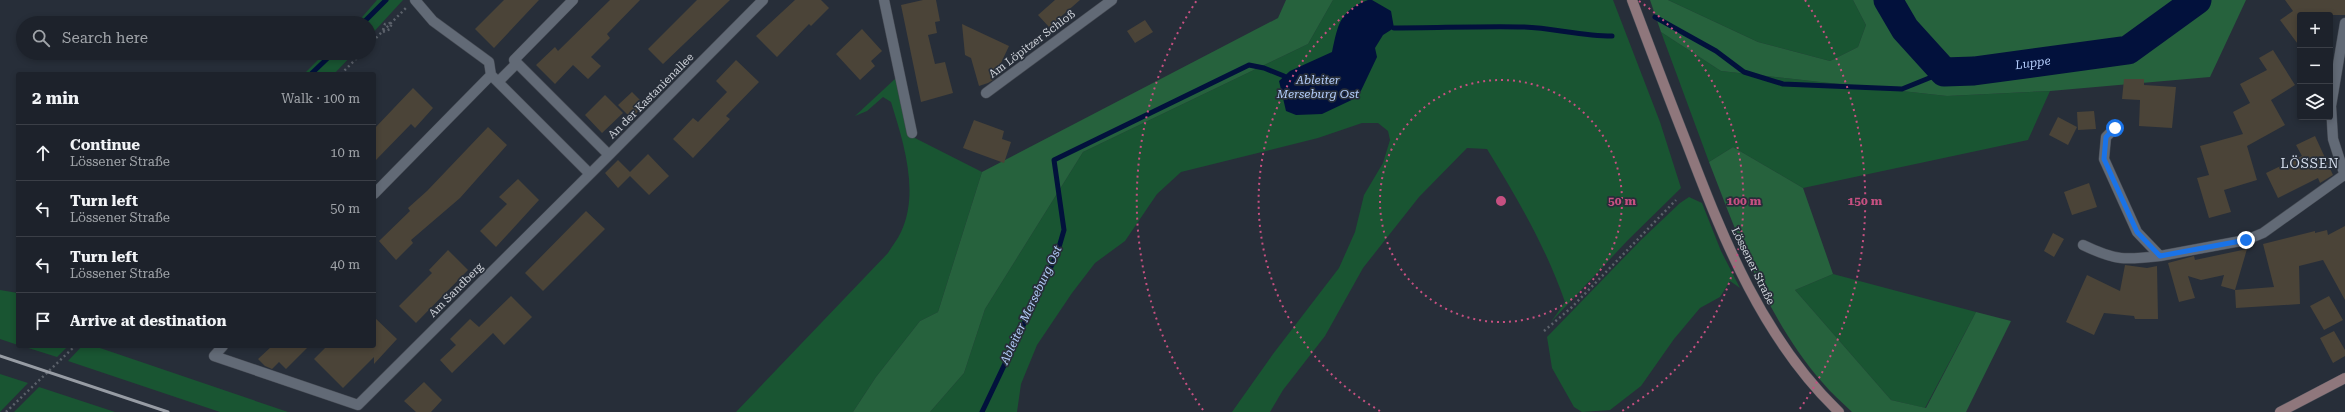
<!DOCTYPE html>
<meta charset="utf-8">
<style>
:root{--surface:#1d222b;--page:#252a33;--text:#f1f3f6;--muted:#a0a4a9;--line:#3b3f47}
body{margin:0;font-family:"Roboto Serif",serif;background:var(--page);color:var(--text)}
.controls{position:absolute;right:12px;top:12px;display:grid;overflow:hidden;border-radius:4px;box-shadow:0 2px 6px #0003}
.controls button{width:36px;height:36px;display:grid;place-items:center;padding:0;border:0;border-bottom:1px solid var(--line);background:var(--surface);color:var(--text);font:20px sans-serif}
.stop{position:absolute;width:12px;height:12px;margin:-9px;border:3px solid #1a73e8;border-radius:50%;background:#fff}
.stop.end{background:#1a73e8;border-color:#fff;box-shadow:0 1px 4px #0008}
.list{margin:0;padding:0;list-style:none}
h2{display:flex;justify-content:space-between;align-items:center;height:52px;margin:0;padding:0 16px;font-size:17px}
h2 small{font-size:13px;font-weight:400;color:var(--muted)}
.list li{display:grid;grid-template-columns:26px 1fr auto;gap:12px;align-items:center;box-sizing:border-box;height:56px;padding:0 16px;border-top:1px solid var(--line)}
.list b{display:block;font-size:15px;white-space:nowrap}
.list p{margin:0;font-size:13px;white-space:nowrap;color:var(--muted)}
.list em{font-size:13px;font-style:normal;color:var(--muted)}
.icon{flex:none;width:22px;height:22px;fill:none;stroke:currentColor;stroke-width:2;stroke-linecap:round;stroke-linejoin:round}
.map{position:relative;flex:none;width:2345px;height:412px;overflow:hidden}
.search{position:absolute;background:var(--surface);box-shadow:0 2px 6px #0003;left:16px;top:16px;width:360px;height:44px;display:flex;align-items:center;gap:10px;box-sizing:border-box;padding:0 14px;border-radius:22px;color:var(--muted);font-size:15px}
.panel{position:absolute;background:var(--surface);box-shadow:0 2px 6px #0003;left:16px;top:72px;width:360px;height:276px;border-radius:4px}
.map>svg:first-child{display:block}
.green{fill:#195532}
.forest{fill:#26623d}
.water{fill:#02113c}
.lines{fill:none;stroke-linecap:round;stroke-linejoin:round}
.stream{stroke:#02113c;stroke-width:5}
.river{stroke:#02113c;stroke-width:29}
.building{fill:#4b4438}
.street-casing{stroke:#464b54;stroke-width:11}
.secondary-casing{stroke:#464b54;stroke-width:11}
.path{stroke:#5b616a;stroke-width:2.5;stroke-dasharray:2 3;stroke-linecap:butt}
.street{stroke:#626a76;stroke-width:10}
.secondary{stroke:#8f777c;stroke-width:10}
.rail{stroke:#979ca4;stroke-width:3}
.route{stroke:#1a73e8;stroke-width:5}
.ring{fill:none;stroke:#c65081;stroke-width:2;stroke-dasharray:2 4}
.labels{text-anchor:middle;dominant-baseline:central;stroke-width:3.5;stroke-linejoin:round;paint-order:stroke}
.street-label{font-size:11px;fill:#d0d4db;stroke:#272e39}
.water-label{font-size:12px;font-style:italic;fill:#b2cbf9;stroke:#272e39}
.quarter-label{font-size:13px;letter-spacing:1px;fill:#d5deec;stroke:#272e39}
.centre{fill:#c65081;stroke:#272e39;stroke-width:2}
.ring-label{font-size:12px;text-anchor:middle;font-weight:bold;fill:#c65081;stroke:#272e39;stroke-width:3.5;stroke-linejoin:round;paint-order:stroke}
</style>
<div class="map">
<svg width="2345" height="412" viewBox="0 0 2345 412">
<rect width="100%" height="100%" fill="#272e39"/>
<path class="green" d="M377,0H403L369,37V23H357Z
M1333,0H1613L1660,122L1681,188L1628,240L1551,322L1565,302C1546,247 1517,198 1487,149L1467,148L1419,197L1363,268L1325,336L1283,390L1270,412H1232L1273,354L1339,268L1355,232L1364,195L1383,163L1390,140L1388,131L1378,123H1362L1318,138L1181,172L1157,194L1125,241L1095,263L1072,293L1037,345L1021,384L1017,412H930L964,373L985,309L1083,152L1308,44Z
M1668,0H1853L1866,25L1858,47L1830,61L1758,42Z
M1661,32L1721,71L1947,96L2050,91L2028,140L1803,188L1733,147L1709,162Z
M325,53H354L334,74H304Z
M896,78L909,135L982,172L938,312L920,321L876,377L853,412H736L888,253C892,246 898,239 901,232C920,192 903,141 891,102L883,97L867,111L855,116Z
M1689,197L1702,203L1721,251L1740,288L1730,281L1720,297L1700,308L1674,339L1641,386L1610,410L1582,412L1574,407L1552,368L1547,337L1641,240L1680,203Z
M1833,274L1976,312L1925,408L1891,400L1795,290Z
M0,290L18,293V345L0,339Z
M22,346H68L57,357Z
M82,346H101L100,348L288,412H220L68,361Z
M0,374L28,383L0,412Z
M39,387L115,412H14Z"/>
<path class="forest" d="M1286,0H1333L1308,44L1083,152L985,309L964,373L930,412H853L876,377L920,321L938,312L982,172L1278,18Z
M1650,0H1668L1758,42L1830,61L1858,47L1866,25L1853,0H2246L2210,77L2050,91L1947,96L1721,71L1661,32Z
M1733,147L1803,188L1833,274L1795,290L1891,400L1926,408L1976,312L2011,321L1966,412H1852C1842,402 1831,393 1822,382C1767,319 1739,239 1709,162Z"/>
<path class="water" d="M1368,0H1372L1391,11L1394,28L1383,35L1375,48L1377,57L1358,97L1322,114L1296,115L1286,111L1279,81L1290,71L1332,52C1338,25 1339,11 1368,0Z"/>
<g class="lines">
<path class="stream" d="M1655,17L1716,51L1744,72L1783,84L1902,89L1944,72
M363,23L386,0
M1394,28C1437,28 1481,26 1524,27C1554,28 1581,36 1612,36
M311,74L333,53
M982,412L1057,254L1064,230L1054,160L1249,65L1264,68L1284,76"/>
<path class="river" id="s1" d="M1888,0L1905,29L1944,72L1974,71L2128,50L2197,0"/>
</g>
<path class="building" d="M504,0H539L494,48L475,29Z
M610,0H640L607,34L610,38L591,57L601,66L588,79L573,65L555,84L536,65L555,47L558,51Z
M697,0H730L663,64L648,49Z
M795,0H821L829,8L811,26L809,24L777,57L756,36Z
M923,0H936L940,21L935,22L937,33L928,35L935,64L945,62L953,93L921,102L901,5Z
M1055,0H1080L1049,27L1038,15Z
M2285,0H2345V15H2300V47L2280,20L2293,11Z
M1145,20L1153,32L1135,43L1127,31Z
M962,24L1009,46L993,80L988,83L979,86L971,58L965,55Z
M862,29L882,51L871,61L875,66L860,80L836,54Z
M2273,50L2295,85L2271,100L2285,125L2247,146L2257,180L2224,190L2231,212L2209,218L2197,178L2209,175L2200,146L2243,134L2233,112L2250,103L2240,84L2267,70L2259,58Z
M736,60L759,82L726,116L730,119L693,158L673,139L693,118L698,122L727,92L716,81Z
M2124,79H2144V85L2176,87L2172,128L2139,126L2140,100L2122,99Z
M413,88L433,108L415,128L411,124L374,162V129Z
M632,92L645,105L631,118L618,105Z
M605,95L623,113L602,133L585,115Z
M2094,111L2096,129L2078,130L2077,112Z
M2058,117L2077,127L2068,145L2049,135Z
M974,120L1004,131L1002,139L1011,142L1004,163L963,148Z
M488,127L507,145L460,198L411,240L413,243L396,260L379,241L410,211L408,208L427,191Z
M2315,136L2333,175L2320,183L2318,178L2278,198L2266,173L2302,156L2296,145Z
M648,154L669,176L649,195L630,176L618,188L605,173L618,160L630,172Z
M518,179L539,200L496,247L480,231L507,204L499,197Z
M2089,183L2097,207L2072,215L2064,192Z
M586,211L605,229L543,291L525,273Z
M2345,226V300L2323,260L2299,266L2300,304L2236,308L2235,290L2274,287L2263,244L2315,231V233L2327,230L2328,235Z
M2053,233L2064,239L2054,257L2044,251Z
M2247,249L2235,290L2221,286L2224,275L2201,280L2188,276L2195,298L2179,302L2168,263L2194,256L2195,260Z
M448,250L468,270L416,323L399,306L432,273L429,270Z
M2125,265L2147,268L2157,266L2158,319H2135L2134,316L2104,313L2094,335L2066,322L2087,275L2120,291Z
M511,296L532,317L504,345L493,333L452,373L440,360L456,345L450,339L470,319L479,327Z
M2329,296L2343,320L2324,330L2310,306Z
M374,317L397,339L374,364V357L343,388L314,359L327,346H374Z
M2334,331L2345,350V356L2333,363L2320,338Z
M272,346H309L286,369L279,362L272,369L265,366L258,359Z
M424,382L442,400L431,412H416L404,401Z"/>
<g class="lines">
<defs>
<path id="street" d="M573,0L514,60L609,155L763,0
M884,0L912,133
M2345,23L2331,106L2333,139L2345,176
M498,82L517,63
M986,93L1112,0
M2115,128L2106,137L2104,159L2137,232L2160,256L2246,240L2263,233L2344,175
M590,174L609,155
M374,194L491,75
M2083,245C2116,261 2125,260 2160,256
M223,346L214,356L358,405L590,174L491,75L489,62L433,21L415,0"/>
<path id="secondary" d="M1632,0C1650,48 1668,96 1687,144C1724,241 1763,339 1839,412
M2280,412L2345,378"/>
</defs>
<use href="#street" class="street-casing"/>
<use href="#secondary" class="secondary-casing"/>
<path class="path" d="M383,30L385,24L390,23
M383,32L390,29L392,22
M369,45L406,8
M341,74L362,53
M1544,331L1572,307L1676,200
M6,412L75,346"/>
<use href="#street" class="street"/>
<use href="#secondary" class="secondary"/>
<path class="rail" d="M0,356L168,412"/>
</g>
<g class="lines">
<path class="route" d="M2115,128L2106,137L2104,159L2137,232L2160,256L2246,240"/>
</g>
<g class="ring">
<circle cx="1501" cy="201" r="121"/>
<path d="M1380 411A243 243 0 0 1 1363 1M1639 1A243 243 0 0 1 1622 411"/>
<path d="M1203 410A364 364 0 0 1 1197 0M1805 0A364 364 0 0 1 1799 410"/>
</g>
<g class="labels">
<g class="street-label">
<text transform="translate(1032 44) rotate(-37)">Am Löpitzer Schloß</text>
<text transform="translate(651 96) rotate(-45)">An der Kastanienallee</text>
<text transform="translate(1753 266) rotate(64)">Lössener Straße</text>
<text transform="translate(456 290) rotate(-45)">Am Sandberg</text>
</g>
<g class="water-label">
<text stroke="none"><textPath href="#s1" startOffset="181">Luppe</textPath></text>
<text x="1318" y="80">Ableiter<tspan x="1318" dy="14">Merseburg Ost</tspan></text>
<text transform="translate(1031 305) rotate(-65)">Ableiter Merseburg Ost</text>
</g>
<g class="quarter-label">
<text x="2310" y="163">LÖSSEN</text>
</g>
</g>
<circle cx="1501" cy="201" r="6" class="centre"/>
<g class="ring-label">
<text x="1622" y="205">50 m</text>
<text x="1744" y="205">100 m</text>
<text x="1865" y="205">150 m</text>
</g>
</svg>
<div class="controls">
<button>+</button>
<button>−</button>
<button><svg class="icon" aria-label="layers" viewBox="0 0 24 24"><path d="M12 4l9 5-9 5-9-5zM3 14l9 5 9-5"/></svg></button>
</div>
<div class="stop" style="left:2115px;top:128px"></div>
<div class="stop end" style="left:2246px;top:240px"></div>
<div class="search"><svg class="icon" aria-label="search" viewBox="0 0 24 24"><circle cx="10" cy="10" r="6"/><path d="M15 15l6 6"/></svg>Search here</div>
<section class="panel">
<h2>2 min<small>Walk · 100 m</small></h2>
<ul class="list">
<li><svg class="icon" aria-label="ahead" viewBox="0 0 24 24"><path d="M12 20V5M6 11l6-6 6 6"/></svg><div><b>Continue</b><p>Lössener Straße</p></div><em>10 m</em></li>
<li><svg class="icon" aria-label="left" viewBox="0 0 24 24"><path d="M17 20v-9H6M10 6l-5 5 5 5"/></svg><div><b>Turn left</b><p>Lössener Straße</p></div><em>50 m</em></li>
<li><svg class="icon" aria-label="left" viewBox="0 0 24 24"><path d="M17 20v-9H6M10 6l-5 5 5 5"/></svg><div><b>Turn left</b><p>Lössener Straße</p></div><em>40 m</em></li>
<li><svg class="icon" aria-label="arrive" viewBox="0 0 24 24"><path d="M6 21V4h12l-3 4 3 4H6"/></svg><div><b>Arrive at destination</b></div></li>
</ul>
</section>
</div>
